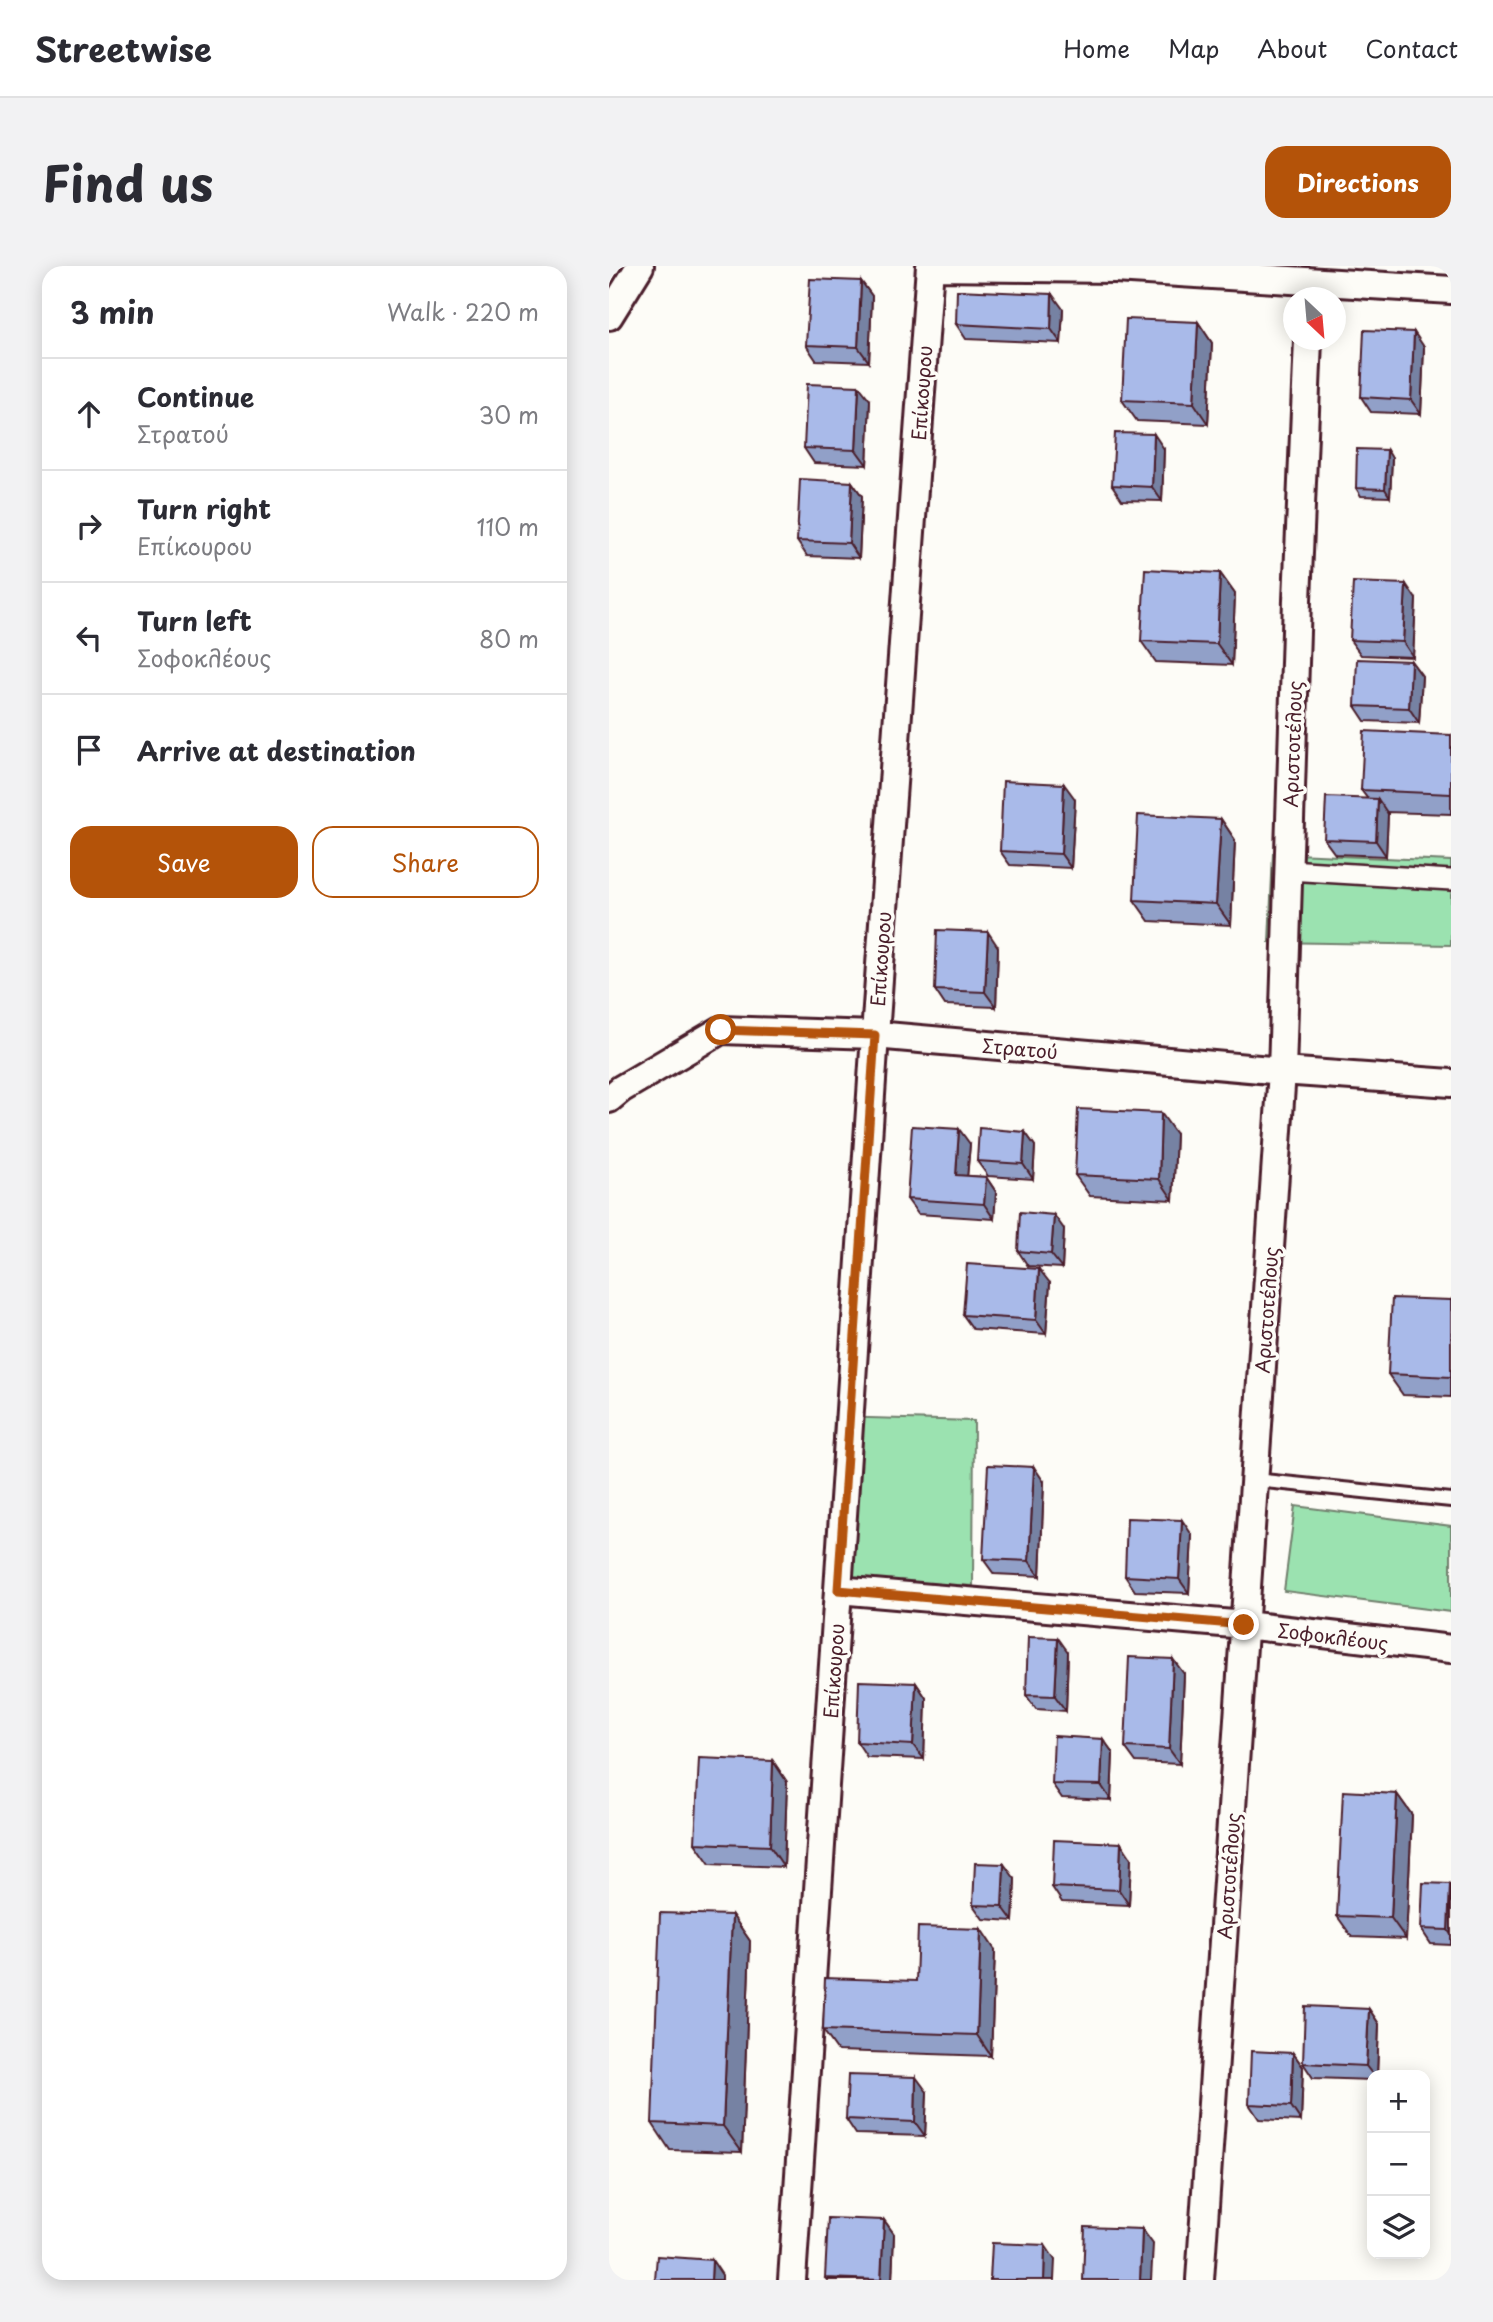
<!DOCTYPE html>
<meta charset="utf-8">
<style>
:root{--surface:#fff;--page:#f2f2f3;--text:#2b2b33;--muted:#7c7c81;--line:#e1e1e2;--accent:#b45309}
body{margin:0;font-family:"Playpen Sans",sans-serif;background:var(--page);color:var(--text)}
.controls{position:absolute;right:21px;bottom:21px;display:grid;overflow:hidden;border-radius:14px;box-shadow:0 4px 18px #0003}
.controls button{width:63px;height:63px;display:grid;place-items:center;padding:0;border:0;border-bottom:2px solid var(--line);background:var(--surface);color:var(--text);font:35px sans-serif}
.compass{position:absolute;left:674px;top:21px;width:63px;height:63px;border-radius:50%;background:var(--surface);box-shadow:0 4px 18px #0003;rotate:154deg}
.stop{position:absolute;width:21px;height:21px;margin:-16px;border:5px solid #b45309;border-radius:50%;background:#fff}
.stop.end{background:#b45309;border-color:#fff;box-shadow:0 2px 7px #0008}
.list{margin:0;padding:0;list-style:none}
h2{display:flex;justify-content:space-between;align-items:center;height:91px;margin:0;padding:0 28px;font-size:30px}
h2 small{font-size:23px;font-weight:400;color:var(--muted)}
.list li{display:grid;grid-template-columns:46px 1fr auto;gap:21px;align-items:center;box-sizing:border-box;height:112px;padding:0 28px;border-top:2px solid var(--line)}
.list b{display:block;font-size:26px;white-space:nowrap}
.list p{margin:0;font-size:23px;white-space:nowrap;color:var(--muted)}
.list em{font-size:23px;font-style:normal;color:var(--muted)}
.actions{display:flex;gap:14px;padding:21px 28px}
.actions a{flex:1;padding:16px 0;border:2px solid var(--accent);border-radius:21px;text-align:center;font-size:24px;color:var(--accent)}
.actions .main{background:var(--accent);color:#fff}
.icon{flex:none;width:38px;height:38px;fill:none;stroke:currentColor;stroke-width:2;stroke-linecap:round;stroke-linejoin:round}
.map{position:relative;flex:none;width:842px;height:2014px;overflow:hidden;border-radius:21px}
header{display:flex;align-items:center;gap:42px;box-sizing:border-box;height:98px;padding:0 35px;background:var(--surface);border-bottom:2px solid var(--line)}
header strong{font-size:33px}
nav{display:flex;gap:38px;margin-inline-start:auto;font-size:24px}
.intro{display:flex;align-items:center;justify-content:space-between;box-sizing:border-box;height:168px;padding:0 42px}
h1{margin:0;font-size:49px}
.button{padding:18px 32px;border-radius:21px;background:var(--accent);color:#fff;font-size:24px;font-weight:700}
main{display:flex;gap:42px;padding:0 42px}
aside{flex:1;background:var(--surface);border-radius:21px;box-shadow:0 4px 18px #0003}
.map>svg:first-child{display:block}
.green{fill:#9be2b0;stroke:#72806e;stroke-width:2}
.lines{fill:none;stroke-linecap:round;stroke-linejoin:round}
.service-casing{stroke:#4a1f2b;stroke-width:18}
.pedestrian-casing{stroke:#4a1f2b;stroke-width:24}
.minor-casing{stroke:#4a1f2b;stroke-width:32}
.service{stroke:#fdfcf7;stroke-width:12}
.pedestrian{stroke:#fdfcf7;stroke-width:19}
.minor{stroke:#fdfcf7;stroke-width:26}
.wall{fill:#91a0c8;stroke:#4a1f2b;stroke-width:2}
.shaded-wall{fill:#7682a3;stroke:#4a1f2b;stroke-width:2}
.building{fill:#a9bae9;stroke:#4a1f2b;stroke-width:2}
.route{stroke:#b45309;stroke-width:9}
.labels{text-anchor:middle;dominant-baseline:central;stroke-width:7;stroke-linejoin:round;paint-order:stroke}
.street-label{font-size:19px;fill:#4a1f2b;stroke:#fdfcf7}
</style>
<header>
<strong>Streetwise</strong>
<nav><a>Home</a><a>Map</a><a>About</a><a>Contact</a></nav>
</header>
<div class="intro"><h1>Find us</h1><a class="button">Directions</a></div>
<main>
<aside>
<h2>3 min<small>Walk · 220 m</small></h2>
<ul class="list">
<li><svg class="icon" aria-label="ahead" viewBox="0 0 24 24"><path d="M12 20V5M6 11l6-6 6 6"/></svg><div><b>Continue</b><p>Στρατού</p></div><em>30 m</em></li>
<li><svg class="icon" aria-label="right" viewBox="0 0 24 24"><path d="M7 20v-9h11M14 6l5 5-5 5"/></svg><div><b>Turn right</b><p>Επίκουρου</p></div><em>110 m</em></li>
<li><svg class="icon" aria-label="left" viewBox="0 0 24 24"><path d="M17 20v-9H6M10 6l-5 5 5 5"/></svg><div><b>Turn left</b><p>Σοφοκλέους</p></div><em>80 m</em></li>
<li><svg class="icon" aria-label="arrive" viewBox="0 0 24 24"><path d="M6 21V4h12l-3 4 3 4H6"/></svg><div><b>Arrive at destination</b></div></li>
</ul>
<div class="actions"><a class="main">Save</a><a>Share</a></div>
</aside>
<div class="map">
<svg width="842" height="2014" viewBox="0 0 842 2014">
<rect width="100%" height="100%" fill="#fdfcf7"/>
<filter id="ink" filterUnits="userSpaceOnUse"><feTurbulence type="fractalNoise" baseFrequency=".0143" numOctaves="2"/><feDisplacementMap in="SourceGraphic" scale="14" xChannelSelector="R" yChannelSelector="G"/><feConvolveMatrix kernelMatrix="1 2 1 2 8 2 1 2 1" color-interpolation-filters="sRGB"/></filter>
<g filter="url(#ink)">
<path class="green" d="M664,587L842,595V679L660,676Z
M225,1151L365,1155L364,1320L218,1312Z
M686,1240L842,1260V1346L675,1325Z"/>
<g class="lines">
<defs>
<path id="service" d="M646,1214L842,1234"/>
<path id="pedestrian" d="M679,604L842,614"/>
<path id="minor" d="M321,1L506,3L842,24
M0,50L31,0
M0,833L12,823L112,764L266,769L673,805L842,817
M229,1324L636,1359L842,1383
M183,2014L266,769L321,0
M591,2014L673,805L688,334L699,74"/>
</defs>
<use href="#service" class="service-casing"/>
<use href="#pedestrian" class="pedestrian-casing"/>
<use href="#minor" class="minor-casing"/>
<use href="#service" class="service"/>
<use href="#pedestrian" class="pedestrian"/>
<use href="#minor" class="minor"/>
</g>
<path class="wall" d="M252,15L263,30L260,96L207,94L197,79Z
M454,43L452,77L357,73L347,58Z
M589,56L603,77L599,158L528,155L513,134Z
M815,81L812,148L762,146L752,131Z
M261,134L258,199L205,197L195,182Z
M555,183L553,235L513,234L503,219Z
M783,192L781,231L752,230L747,222Z
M243,216L253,230L250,292L198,290L188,275Z
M611,307L626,328L623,399L547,396L532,375Z
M807,333L804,391L752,389L741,374Z
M802,395L813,410L810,457L756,455L746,440Z
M842,469V548L777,546L779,548L777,590L726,588L715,573L758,532L752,524Z
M466,533L462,602L401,599L391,585Z
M612,553L626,574L622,659L540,655L525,634Z
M389,681L387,741L336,739L326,724Z
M416,866L426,880L424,913L379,910L368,895Z
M567,868L564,934L481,930L466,909Z
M361,878L358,910L377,911L387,926L385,953L309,948L298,933Z
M455,963L453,1002L419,1000L409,985Z
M441,1017L437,1068L364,1063L354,1049Z
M842,1034V1131L794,1129L779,1108Z
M435,1216L431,1310L385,1308L374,1293Z
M583,1269L580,1327L526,1325L516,1310Z
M459,1386L457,1445L427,1443L417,1429Z
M575,1408L571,1498L527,1496L516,1481Z
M307,1417L317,1432L315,1493L258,1491L248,1476Z
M494,1473L504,1487L502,1534L453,1532L443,1518Z
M164,1495L178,1516L175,1601L101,1598L86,1577Z
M788,1528L803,1549L797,1673L743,1671L728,1650Z
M522,1592L520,1639L453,1636L443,1621Z
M406,1613L404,1655L374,1653L364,1639Z
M842,1619V1679L822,1678L812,1663Z
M123,1649L141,1675L133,1886L61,1884L43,1857Z
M386,1684L382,1790L229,1785L214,1764L307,1715Z
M760,1743L770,1758L768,1809H763V1814L704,1812L694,1797Z
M684,1787L694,1801L692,1855L650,1853L640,1838Z
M318,1826L316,1870L247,1868L237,1853Z
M275,1954L285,1968L283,2014H218L216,2012Z"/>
<path class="shaded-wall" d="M252,15L263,30L260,96L249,81Z
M443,28L454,43L452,77L442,63Z
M589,56L603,77L599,158L585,137Z
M805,66L815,81L812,148L802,134Z
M250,120L261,134L258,199L247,184Z
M545,168L555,183L553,235L543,221Z
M778,184L783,192L781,231L776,223Z
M243,216L253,230L250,292L240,277Z
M611,307L626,328L623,399L608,378Z
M797,318L807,333L804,391L794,376Z
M802,395L813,410L810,457L800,442Z
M455,518L466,533L462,602L452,588Z
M769,533L779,548L777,590L767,575Z
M612,553L626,574L622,659L607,638Z
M379,666L389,681L387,741L376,726Z
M552,847L567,868L564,934L550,913Z
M350,863L361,878L357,924L347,909Z
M416,866L426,880L424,913L414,898Z
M377,911L387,926L385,953L375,938Z
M445,949L455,963L453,1002L442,988Z
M430,1003L441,1017L437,1068L427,1054Z
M425,1201L435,1216L431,1310L420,1295Z
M573,1254L583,1269L580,1327L570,1313Z
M449,1372L459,1386L457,1445L446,1430Z
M564,1393L575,1408L571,1498L560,1483Z
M307,1417L317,1432L315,1493L304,1479Z
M494,1473L504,1487L502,1534L492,1519Z
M164,1495L178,1516L175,1601L161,1580Z
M788,1528L803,1549L797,1673L782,1652Z
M512,1577L522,1592L520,1639L510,1624Z
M395,1598L406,1613L404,1655L393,1640Z
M841,1618L842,1619V1669L839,1664Z
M123,1649L141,1675L133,1886L114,1860Z
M372,1663L386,1684L382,1790L368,1769Z
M760,1743L770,1758L768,1809H764L757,1800Z
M684,1787L694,1801L692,1855L682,1840Z
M307,1811L318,1826L316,1870L306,1856Z
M275,1954L285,1968L283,2014H272Z
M533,1963L544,1978L542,2014H531Z
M436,1979L446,1994L445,2014H435Z
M103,1994L113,2009V2014H102Z"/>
<path class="building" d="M201,13L252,15L249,81L197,79Z
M348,24L443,28L442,63L347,58Z
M517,53L589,56L585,137L513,134Z
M755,64L805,66L802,134L752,131Z
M198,118L250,120L247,184L195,182Z
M506,167L545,168L543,221L503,219Z
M748,183L778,184L776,223L747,222Z
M191,213L243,216L240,277L188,275Z
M536,303L611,307L608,378L532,375Z
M744,316L797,318L794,376L741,374Z
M748,393L802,395L800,442L746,440Z
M755,465L842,469V528L752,524Z
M394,515L455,518L452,588L391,585Z
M717,531L769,533L767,575L715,573Z
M529,549L612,553L607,638L525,634Z
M328,664L379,666L376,726L326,724Z
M469,843L552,847L550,913L466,909Z
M303,860L350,863L347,909L377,911L375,938L298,933Z
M370,862L416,866L414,898L368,895Z
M411,946L445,949L442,988L409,985Z
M358,998L430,1003L427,1054L354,1049Z
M783,1032L842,1034V1111L779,1108Z
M379,1199L425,1201L420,1295L374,1293Z
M518,1252L573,1254L570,1313L516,1310Z
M419,1371L449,1372L446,1430L417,1429Z
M520,1391L564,1393L560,1483L516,1481Z
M250,1415L307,1417L304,1479L248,1476Z
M445,1470L494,1473L492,1519L443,1518Z
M90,1492L164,1495L161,1580L86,1577Z
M734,1525L788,1528L782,1652L728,1650Z
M445,1574L512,1577L510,1624L443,1621Z
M366,1597L395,1598L393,1640L364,1639Z
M814,1617L841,1618L839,1664L812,1663Z
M51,1647L123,1649L114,1860L43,1857Z
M309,1661L372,1663L368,1769L214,1764L216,1712L307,1715Z
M696,1740L760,1743L757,1800L694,1797Z
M642,1785L684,1787L682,1840L640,1838Z
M239,1809L307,1811L306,1856L237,1853Z
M219,1952L275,1954L272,2014L216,2012Z
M476,1961L533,1963L531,2014H474Z
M383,1977L436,1979L435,2014H381Z
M48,1990L103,1994L102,2014H46Z"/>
</g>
<g class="lines" filter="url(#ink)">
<path class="route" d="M112,764L266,769L229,1324L635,1359"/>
</g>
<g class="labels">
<g class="street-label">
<text transform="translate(312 127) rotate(-86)">Επίκουρου</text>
<text transform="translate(683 478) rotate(-88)">Αριστοτέλους</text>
<text transform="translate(271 693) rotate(-86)">Επίκουρου</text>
<text transform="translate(411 782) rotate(5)">Στρατού</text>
<text transform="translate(657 1044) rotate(-86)">Αριστοτέλους</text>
<text transform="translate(724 1370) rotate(7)">Σοφοκλέους</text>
<text transform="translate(224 1405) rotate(-86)">Επίκουρου</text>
<text transform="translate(619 1610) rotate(-86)">Αριστοτέλους</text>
</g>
</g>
</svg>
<div class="controls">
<button>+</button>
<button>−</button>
<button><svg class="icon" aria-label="layers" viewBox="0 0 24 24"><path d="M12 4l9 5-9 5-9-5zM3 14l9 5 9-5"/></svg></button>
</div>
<svg class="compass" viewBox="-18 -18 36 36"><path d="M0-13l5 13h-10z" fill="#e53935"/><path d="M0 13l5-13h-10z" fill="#7c7c81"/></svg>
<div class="stop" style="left:112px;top:764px"></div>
<div class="stop end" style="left:635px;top:1359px"></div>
</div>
</main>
